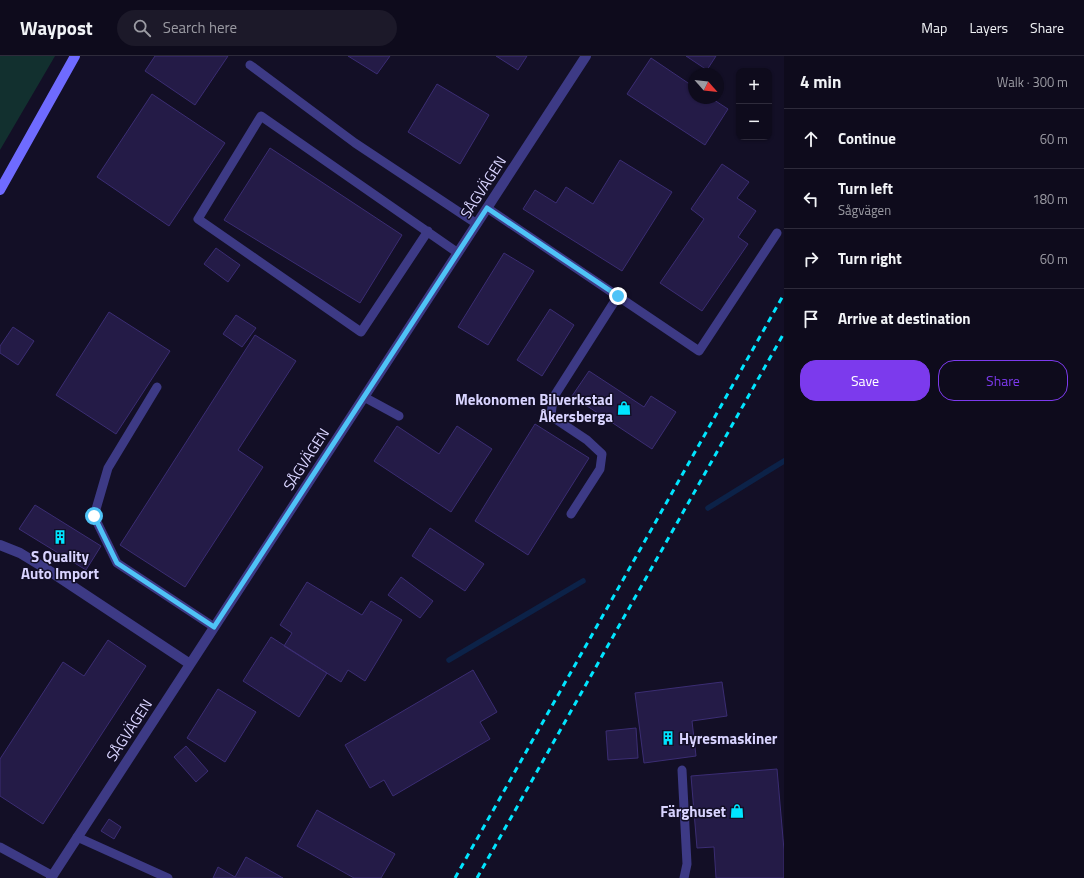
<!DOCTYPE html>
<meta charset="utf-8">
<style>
:root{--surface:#0e0b1c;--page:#1c1929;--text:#f1f3f6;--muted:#9b9ba3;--line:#2e2b3b;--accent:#7c3aed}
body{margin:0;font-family:"Titillium Web",sans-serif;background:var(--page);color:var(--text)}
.controls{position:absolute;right:12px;top:12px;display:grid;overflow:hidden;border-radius:8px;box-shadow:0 1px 3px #0004}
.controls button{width:36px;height:36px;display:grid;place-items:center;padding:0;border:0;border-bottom:1px solid var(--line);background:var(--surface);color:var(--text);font:20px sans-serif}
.compass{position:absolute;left:688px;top:12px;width:36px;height:36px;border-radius:50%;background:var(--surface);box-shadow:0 1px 3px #0004;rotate:117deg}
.stop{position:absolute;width:12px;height:12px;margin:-9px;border:3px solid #4fc3f7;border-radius:50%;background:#fff}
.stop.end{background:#4fc3f7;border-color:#fff;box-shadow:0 1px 4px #0008}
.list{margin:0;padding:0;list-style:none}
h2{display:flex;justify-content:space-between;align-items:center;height:52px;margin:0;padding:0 16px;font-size:17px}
h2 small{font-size:13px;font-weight:400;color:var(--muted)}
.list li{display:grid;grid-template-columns:26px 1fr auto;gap:12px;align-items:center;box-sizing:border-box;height:60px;padding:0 16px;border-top:1px solid var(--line)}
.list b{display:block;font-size:15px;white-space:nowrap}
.list p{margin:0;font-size:13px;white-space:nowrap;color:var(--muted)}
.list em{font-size:13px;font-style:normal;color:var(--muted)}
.actions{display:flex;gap:8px;padding:12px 16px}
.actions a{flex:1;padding:9px 0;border:1px solid var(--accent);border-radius:16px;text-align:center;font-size:14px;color:var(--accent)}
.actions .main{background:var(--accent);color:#fff}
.icon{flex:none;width:22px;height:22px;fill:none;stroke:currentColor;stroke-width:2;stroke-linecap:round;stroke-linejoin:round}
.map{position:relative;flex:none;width:784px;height:822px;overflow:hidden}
header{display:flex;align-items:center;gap:24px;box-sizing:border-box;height:56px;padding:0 20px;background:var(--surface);border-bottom:1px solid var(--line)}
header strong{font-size:19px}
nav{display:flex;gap:22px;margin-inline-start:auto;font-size:14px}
.search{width:280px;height:36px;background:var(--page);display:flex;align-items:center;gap:10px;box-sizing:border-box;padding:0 14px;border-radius:22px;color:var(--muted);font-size:15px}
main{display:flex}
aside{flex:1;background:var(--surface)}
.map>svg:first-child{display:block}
.green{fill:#12302f}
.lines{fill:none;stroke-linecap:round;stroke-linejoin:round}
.stream{stroke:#0c2248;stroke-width:5.5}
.building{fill:#241b47;stroke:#3b2d73}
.lane{stroke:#3d3a85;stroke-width:9}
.street{stroke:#3d3a85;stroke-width:10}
.secondary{stroke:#6f6bff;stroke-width:10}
.rail{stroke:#00e5ff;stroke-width:3;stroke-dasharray:6 5;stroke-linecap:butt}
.route{stroke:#4fc3f7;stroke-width:5}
.labels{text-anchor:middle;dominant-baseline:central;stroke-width:3;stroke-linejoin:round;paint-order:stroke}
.street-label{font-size:15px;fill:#d9d4ff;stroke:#130f26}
.poi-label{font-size:15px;font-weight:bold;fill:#d9d4ff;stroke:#130f26;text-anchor:end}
</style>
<header>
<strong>Waypost</strong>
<div class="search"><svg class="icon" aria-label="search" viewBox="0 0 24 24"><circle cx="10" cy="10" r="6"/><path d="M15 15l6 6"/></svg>Search here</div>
<nav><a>Map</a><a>Layers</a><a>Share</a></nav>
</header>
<main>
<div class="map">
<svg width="784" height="822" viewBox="0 0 784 822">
<rect width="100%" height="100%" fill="#130f26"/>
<path class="green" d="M0,0H55L0,94Z"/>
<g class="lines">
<path class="stream" d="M708,452L784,405
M449,604L583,525"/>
</g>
<path class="building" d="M155,0H228L195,49L145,15Z
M348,0H390L377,18Z
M496,0H527L518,14Z
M686,0H716L707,14Z
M651,2L694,31V42H711L728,53L705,89L627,38Z
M437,28L489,59L460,108L408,76Z
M152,38L225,87L169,170L97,121Z
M270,92L402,179L360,247L224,164Z
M620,104L672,136L622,215L523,153L535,134L556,147L566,131L593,148Z
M722,108L749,126L737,142L756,155L738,181L748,188L702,255L660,227L704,163L691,153Z
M216,192L240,209L228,226L204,208Z
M504,197L534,215L488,289L458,271Z
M550,253L574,269L542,320L517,304Z
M109,256L170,295L116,378L56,339Z
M236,259L256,272L242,291L223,278Z
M13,271L34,285L18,309L0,297V290Z
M255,279L296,305L238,394L263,411L185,531L120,489Z
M589,315L644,351L651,340L676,356L652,393L572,340Z
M535,368L589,402L528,499L475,465Z
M397,370L439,398L457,370L492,393L451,456L374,405Z
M35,449L101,490L86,514L19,473Z
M430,472L484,508L465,535L412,500Z
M401,521L433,545L420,562L388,539Z
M307,526L362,559L371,545L402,564L365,625L348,614L341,626L284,590L292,577L280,569Z
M271,581L327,617L299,661L243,625Z
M108,584L146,610L43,768L0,740V703L63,606L84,620Z
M473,614L497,656L480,666L490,683L393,740L384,724L370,732L345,689Z
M722,626L727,660L692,665L696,700L644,707L635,637Z
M218,633L256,656L225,706L187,682Z
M636,672L638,702L608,704L606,675Z
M186,690L208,715L196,726L174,701Z
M777,713L784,794V822H716L714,791L697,792L691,720Z
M317,754L395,798L381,822H354L297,790Z
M109,763L121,771L114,783L101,775Z
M246,801L283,822H213L218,811L235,821Z"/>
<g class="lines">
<path class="lane" d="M250,9L355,87L477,168
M487,152L699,295L777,177
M428,175L361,276L198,163L261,60L458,197
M157,331L108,412L94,460L117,507L214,571
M364,341L399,360
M571,458L600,413L602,398L587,384L551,360L553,342L618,240
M682,714L687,808L684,822
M77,781L168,822
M0,791L53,820"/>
<path class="street" d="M0,489L20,497L48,514L190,608
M51,822L586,0"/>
<path class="secondary" d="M0,134L75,0"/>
<path class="rail" d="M455,822L784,238
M477,822L784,277"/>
</g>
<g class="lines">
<path class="route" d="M94,460L117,507L214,571L487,152L618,240"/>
</g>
<defs>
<symbol id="shop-bare" viewBox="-9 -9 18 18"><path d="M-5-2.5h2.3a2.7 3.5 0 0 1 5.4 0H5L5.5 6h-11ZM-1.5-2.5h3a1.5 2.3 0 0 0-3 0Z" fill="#00e5ff" stroke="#130f26" stroke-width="2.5" paint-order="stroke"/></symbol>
<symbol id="building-bare" viewBox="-9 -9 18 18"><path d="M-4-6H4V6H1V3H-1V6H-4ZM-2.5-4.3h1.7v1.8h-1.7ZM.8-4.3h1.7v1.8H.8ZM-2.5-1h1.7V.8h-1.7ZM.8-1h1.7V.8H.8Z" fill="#00e5ff" stroke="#130f26" stroke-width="2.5" paint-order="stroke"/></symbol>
</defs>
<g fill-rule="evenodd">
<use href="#shop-bare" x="614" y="342" width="20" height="20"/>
<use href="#building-bare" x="50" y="471" width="20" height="20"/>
<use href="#building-bare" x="658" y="672" width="20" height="20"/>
<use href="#shop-bare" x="727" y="745" width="20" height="20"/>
</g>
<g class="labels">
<g class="street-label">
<text transform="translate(483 131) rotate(-57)">SÅGVÄGEN</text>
<text transform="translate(306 403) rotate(-57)">SÅGVÄGEN</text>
<text transform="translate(129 674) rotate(-57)">SÅGVÄGEN</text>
</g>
<g class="poi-label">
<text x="613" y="343">Mekonomen Bilverkstad<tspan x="613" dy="17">Åkersberga</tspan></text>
<text x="60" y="500" text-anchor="middle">S Quality<tspan x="60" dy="17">Auto Import</tspan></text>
<text x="679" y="682" text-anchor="start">Hyresmaskiner</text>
<text x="726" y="755">Färghuset</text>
</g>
</g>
</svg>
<div class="controls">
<button>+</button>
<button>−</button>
</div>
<svg class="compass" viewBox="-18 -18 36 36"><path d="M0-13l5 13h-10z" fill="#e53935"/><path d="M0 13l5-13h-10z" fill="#9b9ba3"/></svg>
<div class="stop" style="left:94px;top:460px"></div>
<div class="stop end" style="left:618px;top:240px"></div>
</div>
<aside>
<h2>4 min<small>Walk · 300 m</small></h2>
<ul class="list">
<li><svg class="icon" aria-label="ahead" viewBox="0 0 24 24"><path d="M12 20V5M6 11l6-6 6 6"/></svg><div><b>Continue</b></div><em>60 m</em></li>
<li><svg class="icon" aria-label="left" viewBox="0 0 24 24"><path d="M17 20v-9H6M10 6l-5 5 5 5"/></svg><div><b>Turn left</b><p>Sågvägen</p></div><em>180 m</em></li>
<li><svg class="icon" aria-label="right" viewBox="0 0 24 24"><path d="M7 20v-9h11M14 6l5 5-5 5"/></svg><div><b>Turn right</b></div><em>60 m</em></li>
<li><svg class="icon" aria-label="arrive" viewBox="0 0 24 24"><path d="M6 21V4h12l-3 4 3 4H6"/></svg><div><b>Arrive at destination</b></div></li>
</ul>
<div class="actions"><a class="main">Save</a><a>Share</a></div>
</aside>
</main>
